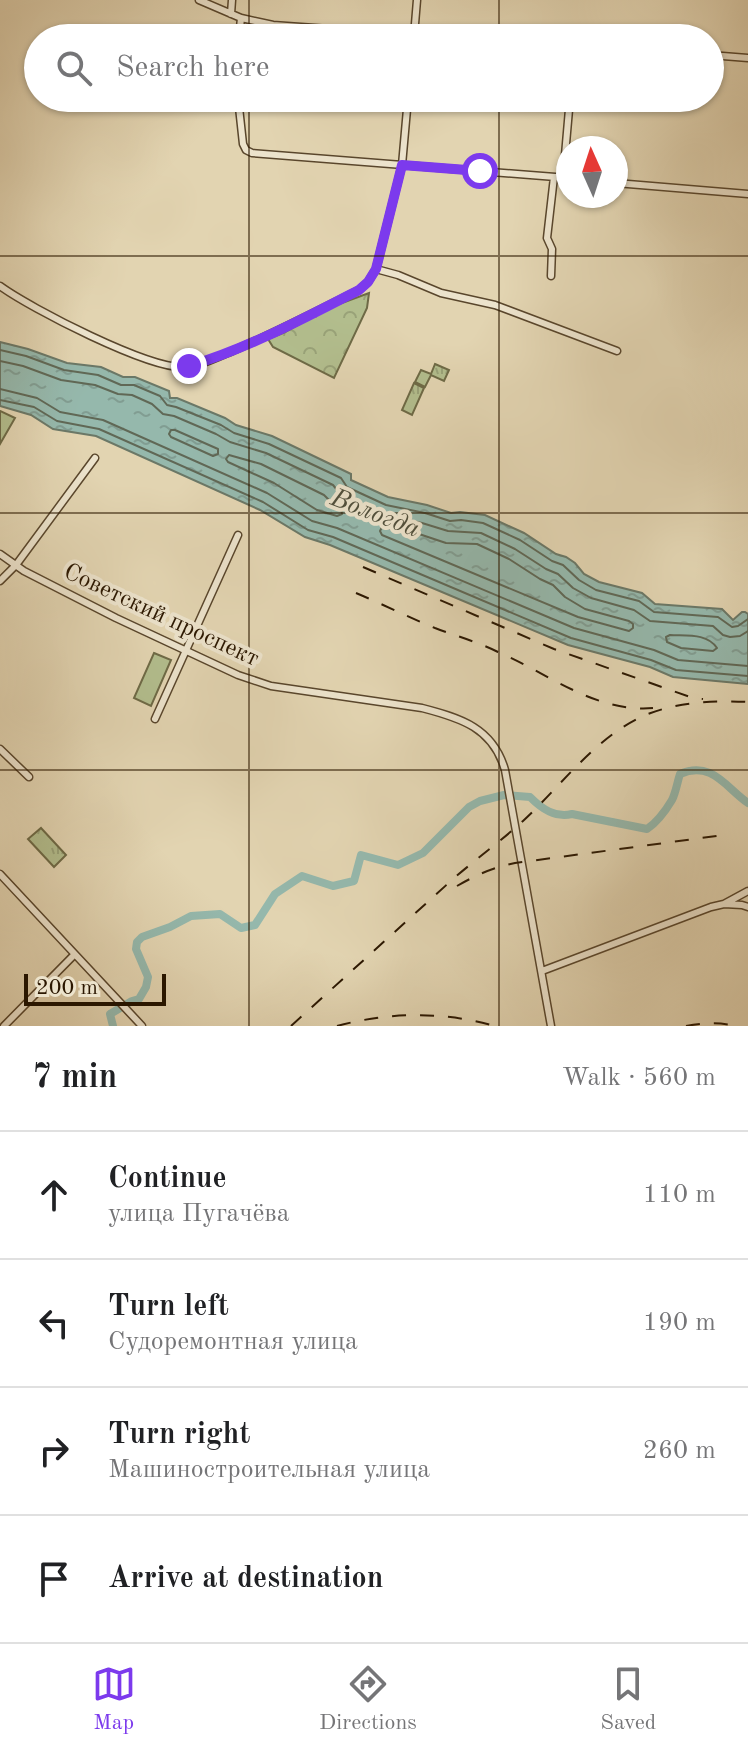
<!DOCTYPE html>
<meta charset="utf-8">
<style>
:root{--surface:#fff;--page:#f6f6f6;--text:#202124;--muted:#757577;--line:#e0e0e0;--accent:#7c3aed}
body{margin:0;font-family:"Old Standard TT",serif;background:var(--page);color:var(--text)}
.compass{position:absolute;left:556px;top:136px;width:72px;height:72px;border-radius:50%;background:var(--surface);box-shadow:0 2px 6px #0004;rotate:357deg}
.scale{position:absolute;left:24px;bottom:20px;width:142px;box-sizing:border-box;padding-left:8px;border:4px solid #2b1700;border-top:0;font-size:22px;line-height:28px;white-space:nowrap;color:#2b1700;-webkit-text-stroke:6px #ece3cc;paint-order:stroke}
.stop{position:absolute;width:24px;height:24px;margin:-18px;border:6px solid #7c3aed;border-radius:50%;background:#fff}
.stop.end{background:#7c3aed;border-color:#fff;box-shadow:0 2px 8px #0008}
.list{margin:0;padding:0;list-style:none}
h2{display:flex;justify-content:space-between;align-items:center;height:104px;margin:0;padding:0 32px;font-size:34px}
h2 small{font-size:26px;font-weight:400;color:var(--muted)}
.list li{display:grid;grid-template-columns:52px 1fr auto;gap:24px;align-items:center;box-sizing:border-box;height:128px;padding:0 32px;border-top:2px solid var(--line)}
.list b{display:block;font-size:30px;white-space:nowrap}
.list p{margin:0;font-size:26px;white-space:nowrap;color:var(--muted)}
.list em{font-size:26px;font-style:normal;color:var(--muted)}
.icon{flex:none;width:44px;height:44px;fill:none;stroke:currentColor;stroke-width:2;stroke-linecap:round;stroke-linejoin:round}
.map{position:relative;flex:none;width:748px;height:1026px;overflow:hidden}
.search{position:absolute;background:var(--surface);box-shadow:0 2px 6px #0004;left:24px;right:24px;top:24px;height:88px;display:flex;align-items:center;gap:20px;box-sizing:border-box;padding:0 28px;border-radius:44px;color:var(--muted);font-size:30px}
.sheet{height:616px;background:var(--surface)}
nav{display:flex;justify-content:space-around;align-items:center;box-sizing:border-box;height:112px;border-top:2px solid var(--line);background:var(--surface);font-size:22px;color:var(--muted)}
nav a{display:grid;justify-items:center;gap:4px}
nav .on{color:var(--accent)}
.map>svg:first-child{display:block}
.forest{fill:url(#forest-crowns);stroke:#6e6a46;stroke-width:2}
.park{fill:url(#park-tufts);stroke:#6e6a46;stroke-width:2}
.pitch{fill:#b2bd8d;stroke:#6e6a46;stroke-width:2}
.water{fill:url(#water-ripples);stroke:#6b7867;stroke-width:2}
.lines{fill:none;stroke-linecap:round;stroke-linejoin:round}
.shore{stroke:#606856;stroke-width:2}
.river{stroke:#95b8ac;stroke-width:8}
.minor-casing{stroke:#59462c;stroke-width:9}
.minor{stroke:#ece3cc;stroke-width:6}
.rail{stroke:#2b1700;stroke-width:2;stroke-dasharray:14 14;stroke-linecap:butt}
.route{stroke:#7c3aed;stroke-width:10}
.grid{fill:none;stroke:#2b1700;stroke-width:2;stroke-opacity:0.55}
.labels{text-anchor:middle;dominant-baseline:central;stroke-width:8;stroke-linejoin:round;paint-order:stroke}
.street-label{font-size:24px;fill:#2b1700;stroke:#ece3cc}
.water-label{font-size:26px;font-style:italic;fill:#504f3c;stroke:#ece3cc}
</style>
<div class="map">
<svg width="748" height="1026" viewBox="0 0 748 1026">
<defs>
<pattern id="forest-crowns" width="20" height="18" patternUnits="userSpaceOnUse" patternTransform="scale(2)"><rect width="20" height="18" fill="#b2bd8d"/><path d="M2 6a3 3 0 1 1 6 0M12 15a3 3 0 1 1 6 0" fill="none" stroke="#99a278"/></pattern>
<pattern id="park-tufts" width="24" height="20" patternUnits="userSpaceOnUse" patternTransform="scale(2)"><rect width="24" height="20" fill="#b2bd8d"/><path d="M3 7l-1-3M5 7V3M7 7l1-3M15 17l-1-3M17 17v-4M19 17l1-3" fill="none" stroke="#99a278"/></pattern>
<pattern id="water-ripples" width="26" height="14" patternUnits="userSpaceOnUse" patternTransform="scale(2)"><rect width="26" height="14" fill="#95b8ac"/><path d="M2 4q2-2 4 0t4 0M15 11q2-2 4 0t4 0" fill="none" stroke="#819d92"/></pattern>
</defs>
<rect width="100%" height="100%" fill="#e2d4b1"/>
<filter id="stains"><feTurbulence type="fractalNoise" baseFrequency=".0025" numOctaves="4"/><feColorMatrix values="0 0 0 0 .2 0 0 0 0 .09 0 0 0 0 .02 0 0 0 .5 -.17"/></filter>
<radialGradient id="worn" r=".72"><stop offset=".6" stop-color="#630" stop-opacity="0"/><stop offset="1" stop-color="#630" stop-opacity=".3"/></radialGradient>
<path class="forest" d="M369,293L367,308L334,378L273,347L268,339L283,333L331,307Z"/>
<path class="park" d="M435,364L449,370L444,381L431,375L425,387L415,382L421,370L431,374Z
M414,383L424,388L412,415L402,410Z
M0,411L15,418L0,444Z
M41,828L66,855L54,867L28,839Z"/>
<path class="pitch" d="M154,653L171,660L151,706L134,698Z"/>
<path class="water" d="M0,342L28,349L67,363L101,367L123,377H135L169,391L170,398H177L225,418L236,425L272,436L351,474V480L388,497L427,505L451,513L460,512L485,515L524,533L556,554L566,557L575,563L584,574L599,582L642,593L655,604L722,609L733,620L742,612H745L748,614V684L673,677L650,667L568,645L330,545L305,537L260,510L96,436L53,429L31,415L0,406Z"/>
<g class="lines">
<path class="shore" d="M0,350L26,356L64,370L98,375L121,385H134L160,396L167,405L176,407L221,425L234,433L269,444L341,478L347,487L386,505L425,513L450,521L461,520L483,523L520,540L552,561L563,565L579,580L596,590L639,601L654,612L718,617L732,627L738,626L748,619
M0,361L23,366L61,380L95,385L118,394L132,395L152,404L163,414L174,416L216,434L230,442L266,453L333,485L342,496L381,514L422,523L448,531L481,533L515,549L546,569L558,574L573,588L591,598L634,610L650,621L713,626L723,635L730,637L740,636L748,631
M0,389L37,398L60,412L103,420L267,493L312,521L337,528L574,628L654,650L678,660L748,666
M0,400L34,407L57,421L99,429L263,502L308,530L333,537L571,638L651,660L676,670L748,676
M171,430H175L218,449V454L213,456L171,437L169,434Z
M229,455L261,464L324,495L333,504L341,509L342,514L337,516L317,510L274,483L228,462L226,459Z
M382,527L419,534L446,543L477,544L509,559L540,579L553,585L565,597L585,609L629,621L633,624V628L629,631L578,617L382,535L380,531Z
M670,635C687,636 707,633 717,648L713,651L681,648L667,642L666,637Z"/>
<path class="river" d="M113,1026L110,1014L132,1001L139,999L146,987L148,977L136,949L137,942L142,937L170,927L191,916L220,914L241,928L255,925L275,894L302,876L333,886L354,881L361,855L398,865L423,853L469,807L480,801L504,795L530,797C542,809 555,818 572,814L647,829C656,823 666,810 672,800C676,792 677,783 680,774C712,760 726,788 748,803"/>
<defs>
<path id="minor" d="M199,0L241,18L273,25L454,38
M231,14L232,0
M414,36L417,0
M239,38L241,18
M710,55L748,58
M238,98L243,144L246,150L252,153L568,178
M563,178L570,98
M616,183L748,194
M376,269L398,275L441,293L495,305L617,351
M551,276L552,249L547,238L554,177
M0,286C30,308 150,370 185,367C203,365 220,356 237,349C279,331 319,310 359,290L368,282L376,269L402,165L408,98
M0,554L24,571L116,618L238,675L271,686L422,708C461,718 493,728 505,770L551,1026
M0,581L16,565L95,458
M155,719L238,535
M0,749L29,777
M0,874L142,1026
M724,904L742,905L748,907
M542,971L711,907L724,904L748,891
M4,1026L74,955"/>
</defs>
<use href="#minor" class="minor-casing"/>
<use href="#minor" class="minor"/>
<path class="rail" d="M363,567L554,649L693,698L703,699
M356,593C382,604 408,617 435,628C456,636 478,642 498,652C548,673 595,713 653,708
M457,886C476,875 494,867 515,863L724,835
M291,1026C345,977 399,928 453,879C476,859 501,841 523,821C561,786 593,740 641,717C674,702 712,700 748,702
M337,1026C389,1012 442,1011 495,1026
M686,1026C703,1023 719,1022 736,1026"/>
</g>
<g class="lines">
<path class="route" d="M189,366C249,348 304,318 359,290L368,282L376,269L402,165L480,171"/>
</g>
<path class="grid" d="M249,0V38M499,0V38M249,98V1026M499,98V1026M0,256H748M0,513H748M0,770H748"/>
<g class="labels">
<g class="street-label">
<text transform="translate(161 616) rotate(25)">Советский проспект</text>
</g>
<g class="water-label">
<text transform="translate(375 514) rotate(21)">Вологда</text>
</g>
</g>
<rect width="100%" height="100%" filter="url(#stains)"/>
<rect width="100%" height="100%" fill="url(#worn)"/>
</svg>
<svg class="compass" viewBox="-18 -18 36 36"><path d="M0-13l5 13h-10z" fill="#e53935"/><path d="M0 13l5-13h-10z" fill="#757577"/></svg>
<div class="scale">200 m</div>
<div class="stop" style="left:480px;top:171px"></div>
<div class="stop end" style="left:189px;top:366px"></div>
<div class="search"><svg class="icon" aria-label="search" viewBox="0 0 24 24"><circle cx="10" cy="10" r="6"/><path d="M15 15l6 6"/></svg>Search here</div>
</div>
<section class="sheet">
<h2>7 min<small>Walk · 560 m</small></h2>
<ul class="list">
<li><svg class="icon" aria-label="ahead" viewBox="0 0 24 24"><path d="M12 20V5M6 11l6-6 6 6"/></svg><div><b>Continue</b><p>улица Пугачёва</p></div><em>110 m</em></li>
<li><svg class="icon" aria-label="left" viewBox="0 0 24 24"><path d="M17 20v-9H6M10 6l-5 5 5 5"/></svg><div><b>Turn left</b><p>Судоремонтная улица</p></div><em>190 m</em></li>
<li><svg class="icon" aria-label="right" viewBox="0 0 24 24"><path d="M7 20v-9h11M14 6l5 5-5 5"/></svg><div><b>Turn right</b><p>Машиностроительная улица</p></div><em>260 m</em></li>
<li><svg class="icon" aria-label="arrive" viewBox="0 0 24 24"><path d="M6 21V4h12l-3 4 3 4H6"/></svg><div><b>Arrive at destination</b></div></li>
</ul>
</section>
<nav>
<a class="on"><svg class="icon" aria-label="map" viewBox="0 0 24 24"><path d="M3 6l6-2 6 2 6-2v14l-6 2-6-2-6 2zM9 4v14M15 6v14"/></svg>Map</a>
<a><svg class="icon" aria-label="directions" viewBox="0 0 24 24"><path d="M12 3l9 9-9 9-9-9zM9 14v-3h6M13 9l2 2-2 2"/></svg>Directions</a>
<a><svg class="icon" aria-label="saved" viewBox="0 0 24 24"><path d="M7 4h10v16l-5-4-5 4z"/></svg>Saved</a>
</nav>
